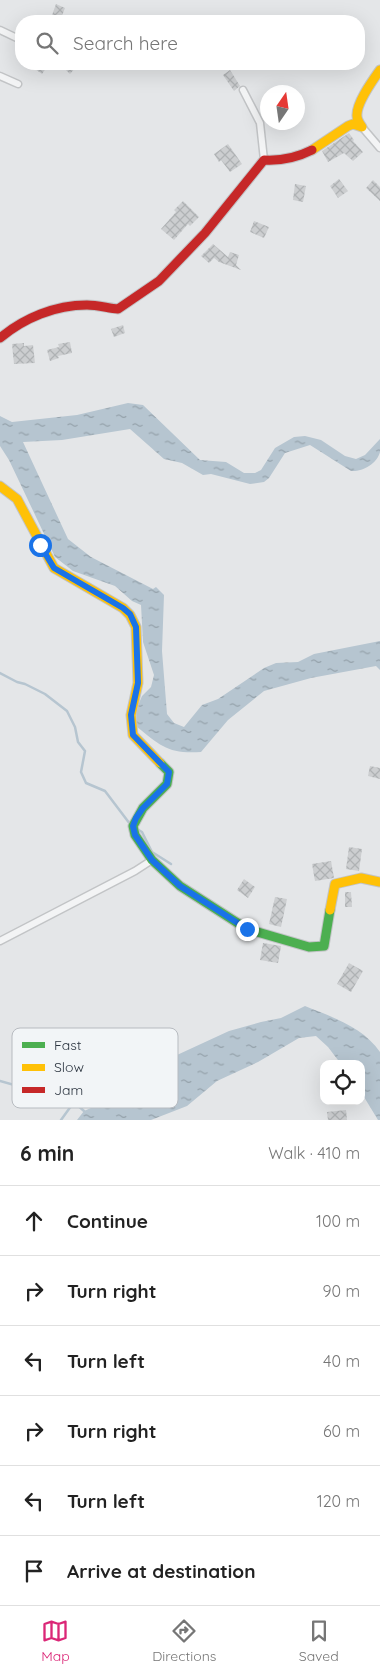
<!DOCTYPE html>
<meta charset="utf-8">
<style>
:root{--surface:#fff;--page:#f2f2f2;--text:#222;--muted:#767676;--line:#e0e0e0;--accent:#db2777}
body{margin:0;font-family:Quicksand,sans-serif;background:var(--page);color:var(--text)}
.controls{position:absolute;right:15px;bottom:15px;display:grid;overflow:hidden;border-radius:10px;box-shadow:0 5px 20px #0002}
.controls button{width:45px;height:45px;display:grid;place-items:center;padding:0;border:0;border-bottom:1px solid var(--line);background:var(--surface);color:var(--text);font:25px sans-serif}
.compass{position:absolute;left:260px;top:85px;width:45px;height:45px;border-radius:50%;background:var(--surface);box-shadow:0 5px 20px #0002;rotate:13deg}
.stop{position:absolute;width:15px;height:15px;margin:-11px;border:4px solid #1a73e8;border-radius:50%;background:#fff}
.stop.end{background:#1a73e8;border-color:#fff;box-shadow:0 1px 5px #0008}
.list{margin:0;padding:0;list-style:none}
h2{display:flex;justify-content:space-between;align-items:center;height:65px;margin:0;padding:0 20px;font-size:21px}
h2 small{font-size:16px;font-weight:400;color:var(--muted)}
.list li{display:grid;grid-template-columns:32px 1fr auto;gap:15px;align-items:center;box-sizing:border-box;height:70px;padding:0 20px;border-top:1px solid var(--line)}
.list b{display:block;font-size:19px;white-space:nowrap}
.list em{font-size:16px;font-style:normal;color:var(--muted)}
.icon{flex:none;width:28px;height:28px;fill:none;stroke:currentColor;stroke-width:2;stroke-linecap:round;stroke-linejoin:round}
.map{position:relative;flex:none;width:380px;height:1120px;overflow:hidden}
.search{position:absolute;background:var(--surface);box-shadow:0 5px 20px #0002;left:15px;right:15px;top:15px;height:55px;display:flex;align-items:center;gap:12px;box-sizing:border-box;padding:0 18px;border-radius:20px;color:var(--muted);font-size:19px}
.sheet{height:485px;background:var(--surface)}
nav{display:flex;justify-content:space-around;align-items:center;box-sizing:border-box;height:70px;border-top:1px solid var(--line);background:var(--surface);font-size:14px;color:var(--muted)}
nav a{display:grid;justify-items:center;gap:2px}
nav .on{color:var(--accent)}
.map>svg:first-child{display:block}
.water{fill:url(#water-ripples)}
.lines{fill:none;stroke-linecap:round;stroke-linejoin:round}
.stream{stroke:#b6c5d0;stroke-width:2.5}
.building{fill:url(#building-cross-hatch)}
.street-casing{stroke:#c2c4c6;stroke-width:9}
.fast-casing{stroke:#c2c4c6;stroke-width:11}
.slow-casing{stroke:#c2c4c6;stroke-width:11}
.jam-casing{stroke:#c2c4c6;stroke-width:11}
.street{stroke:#f3f4f5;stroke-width:6}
.fast{stroke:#4caf50;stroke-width:9}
.slow{stroke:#ffc107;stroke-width:9}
.jam{stroke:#c62828;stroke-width:9}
.route{stroke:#1a73e8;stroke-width:6}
.key{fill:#f2f5f7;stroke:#b7bbc0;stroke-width:1}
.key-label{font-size:14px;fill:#2c3540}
</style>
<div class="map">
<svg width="380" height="1120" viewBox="0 0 380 1120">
<defs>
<pattern id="water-ripples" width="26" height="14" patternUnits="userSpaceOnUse" patternTransform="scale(1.25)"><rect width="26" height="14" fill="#b6c5d0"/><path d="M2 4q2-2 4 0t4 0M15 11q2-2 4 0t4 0" fill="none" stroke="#94a1aa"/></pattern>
<pattern id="building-cross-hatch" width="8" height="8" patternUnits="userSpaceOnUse" patternTransform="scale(1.25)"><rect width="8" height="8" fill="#ccced0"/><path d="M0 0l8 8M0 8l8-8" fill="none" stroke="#afb2b4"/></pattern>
</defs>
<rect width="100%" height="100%" fill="#e4e6e8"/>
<path class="water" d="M128,403L143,405L200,460L226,462L244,473H255L261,470L275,448L294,437L305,436L321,440L345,456L356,459L365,455L380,439C380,443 380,448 380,452C377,464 362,472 351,471L310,445L285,453L269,478L264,482L250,484L211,474L203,475L182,463L164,459L130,429L62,440L23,442L68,539L91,557L153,589L156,587L164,595L162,651L167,714L174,723L184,727L202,705L218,699L264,668L276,663L298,662L314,654L380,641V670L376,666L311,678L264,691L228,720L201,752C168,754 161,746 137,727L136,710L142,696L151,687L154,675L143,642L141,605L132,601L115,586L73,571L55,557L9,460L0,446V416L12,422L77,415Z
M305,1006C332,1017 363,1027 380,1052V1120H378L361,1092V1064H341L328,1047L316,1036L299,1038L258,1062L217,1081L187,1106L151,1120H77L84,1111L116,1097L177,1055L229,1031L261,1022L281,1018Z"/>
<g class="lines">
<path class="stream" d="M0,673L17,682L25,684L45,694L67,711L75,727L78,742L85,751L81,772L86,783L105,791L130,824
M137,829L142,832L152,852L171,864
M0,1081L74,1102L84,1111
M61,1120L74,1102L109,1076L121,1064L138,1062L150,1074"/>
</g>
<path class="building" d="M56,4L65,8L60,21L51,18Z
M28,64H49L42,74Z
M60,64H72L76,67L70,74Z
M230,70L240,86L234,91L223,75Z
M349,133L354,140L353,141L363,152L353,161L344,153L328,162L322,151Z
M228,144L242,164L230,172L221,160L219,162L214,154Z
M339,179L348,191L338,198L330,186Z
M373,180L380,187V201L366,188Z
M295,184L306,186L303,202L293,200Z
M183,201L199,217L190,226L188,224L174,240L161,229L176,212L174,210Z
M254,221L269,227L264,238L250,232Z
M213,244L228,257L230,252L239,255L236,265L241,270L219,262L214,258L209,263L201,256Z
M123,325L125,333L114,337L111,329Z
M70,342L72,353L58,356L59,358L50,361L47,350L59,347L58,344Z
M24,343V346L33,345L35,363L14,364L12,344Z
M370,766L380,768V779L368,776Z
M349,847L362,849L359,871L346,869Z
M331,861L334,878L315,881L312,864Z
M244,879L255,887L248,898L237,890Z
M345,892H351L352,907H345Z
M275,897L287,899L281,927L269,924Z
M263,943L281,946L278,963L260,960Z
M349,963L363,971L351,992L337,984Z
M346,1110L347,1120H328L327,1112Z"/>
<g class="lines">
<defs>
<path id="street" d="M0,30L21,40
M0,76L18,84
M243,90L260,123L264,160
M362,127L380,148
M0,941L135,871L152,860"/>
<path id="fast" d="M160,763L169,772L167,784L143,808L133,826L135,835L152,860L180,886L247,929L309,947L324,946L330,910"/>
<path id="slow" d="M312,150L348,126L353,124L362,127C360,124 357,120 357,116C356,103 373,80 380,70
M0,486L17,499L54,568L123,608L130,615L136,627L138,683L131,715L133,735L160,763
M330,910L335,884L361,878L380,882"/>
<path id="jam" d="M0,338C24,318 55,305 87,305C97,305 108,308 118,309L159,281L205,233L264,160C281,161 296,158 312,150"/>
</defs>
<use href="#street" class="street-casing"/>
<use href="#fast" class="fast-casing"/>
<use href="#slow" class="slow-casing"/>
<use href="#jam" class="jam-casing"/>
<use href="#street" class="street"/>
<use href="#fast" class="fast"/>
<use href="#slow" class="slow"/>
<use href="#jam" class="jam"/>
</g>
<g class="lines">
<path class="route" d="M40,545L54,568L123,608L130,614L136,627L138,683L131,715L133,735L169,772L167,784L143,808L136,818L133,826L135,835L152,860L180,886L247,929"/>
</g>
<rect x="12" y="1028" width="166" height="80" rx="8" class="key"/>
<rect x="22" y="1042" width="23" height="6" fill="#4caf50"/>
<rect x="22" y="1064" width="23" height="7" fill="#ffc107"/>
<rect x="22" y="1087" width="23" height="6" fill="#c62828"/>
<g class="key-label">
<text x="54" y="1050">Fast</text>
<text x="54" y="1072">Slow</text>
<text x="54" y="1095">Jam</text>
</g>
</svg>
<div class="controls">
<button><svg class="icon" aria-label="locate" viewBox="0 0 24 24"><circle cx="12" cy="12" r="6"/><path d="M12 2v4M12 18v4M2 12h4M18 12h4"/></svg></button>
</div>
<svg class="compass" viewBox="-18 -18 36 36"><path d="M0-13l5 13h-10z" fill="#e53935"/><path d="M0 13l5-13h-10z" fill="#767676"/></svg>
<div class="stop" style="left:40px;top:545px"></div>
<div class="stop end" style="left:247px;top:929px"></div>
<div class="search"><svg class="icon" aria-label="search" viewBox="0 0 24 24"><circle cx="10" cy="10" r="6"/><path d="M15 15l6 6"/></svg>Search here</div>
</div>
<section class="sheet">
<h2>6 min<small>Walk · 410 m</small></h2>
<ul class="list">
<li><svg class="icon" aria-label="ahead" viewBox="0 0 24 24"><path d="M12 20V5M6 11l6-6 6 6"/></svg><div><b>Continue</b></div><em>100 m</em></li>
<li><svg class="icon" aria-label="right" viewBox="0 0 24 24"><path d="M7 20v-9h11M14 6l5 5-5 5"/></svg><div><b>Turn right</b></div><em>90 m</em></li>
<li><svg class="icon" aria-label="left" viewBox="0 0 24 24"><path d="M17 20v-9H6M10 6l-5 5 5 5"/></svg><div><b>Turn left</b></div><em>40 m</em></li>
<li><svg class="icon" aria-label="right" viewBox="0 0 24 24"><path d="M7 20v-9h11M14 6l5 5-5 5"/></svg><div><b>Turn right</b></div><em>60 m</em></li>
<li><svg class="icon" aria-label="left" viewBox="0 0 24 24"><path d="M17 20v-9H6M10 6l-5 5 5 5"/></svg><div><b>Turn left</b></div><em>120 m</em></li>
<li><svg class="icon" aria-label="arrive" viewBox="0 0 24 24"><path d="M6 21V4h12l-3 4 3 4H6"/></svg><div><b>Arrive at destination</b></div></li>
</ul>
</section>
<nav>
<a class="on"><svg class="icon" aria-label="map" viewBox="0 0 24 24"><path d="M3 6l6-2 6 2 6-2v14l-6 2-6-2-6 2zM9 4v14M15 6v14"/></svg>Map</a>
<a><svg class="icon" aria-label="directions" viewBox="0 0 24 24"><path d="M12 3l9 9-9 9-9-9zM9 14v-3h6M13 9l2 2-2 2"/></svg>Directions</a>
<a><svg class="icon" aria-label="saved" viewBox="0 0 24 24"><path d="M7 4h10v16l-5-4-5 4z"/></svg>Saved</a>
</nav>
